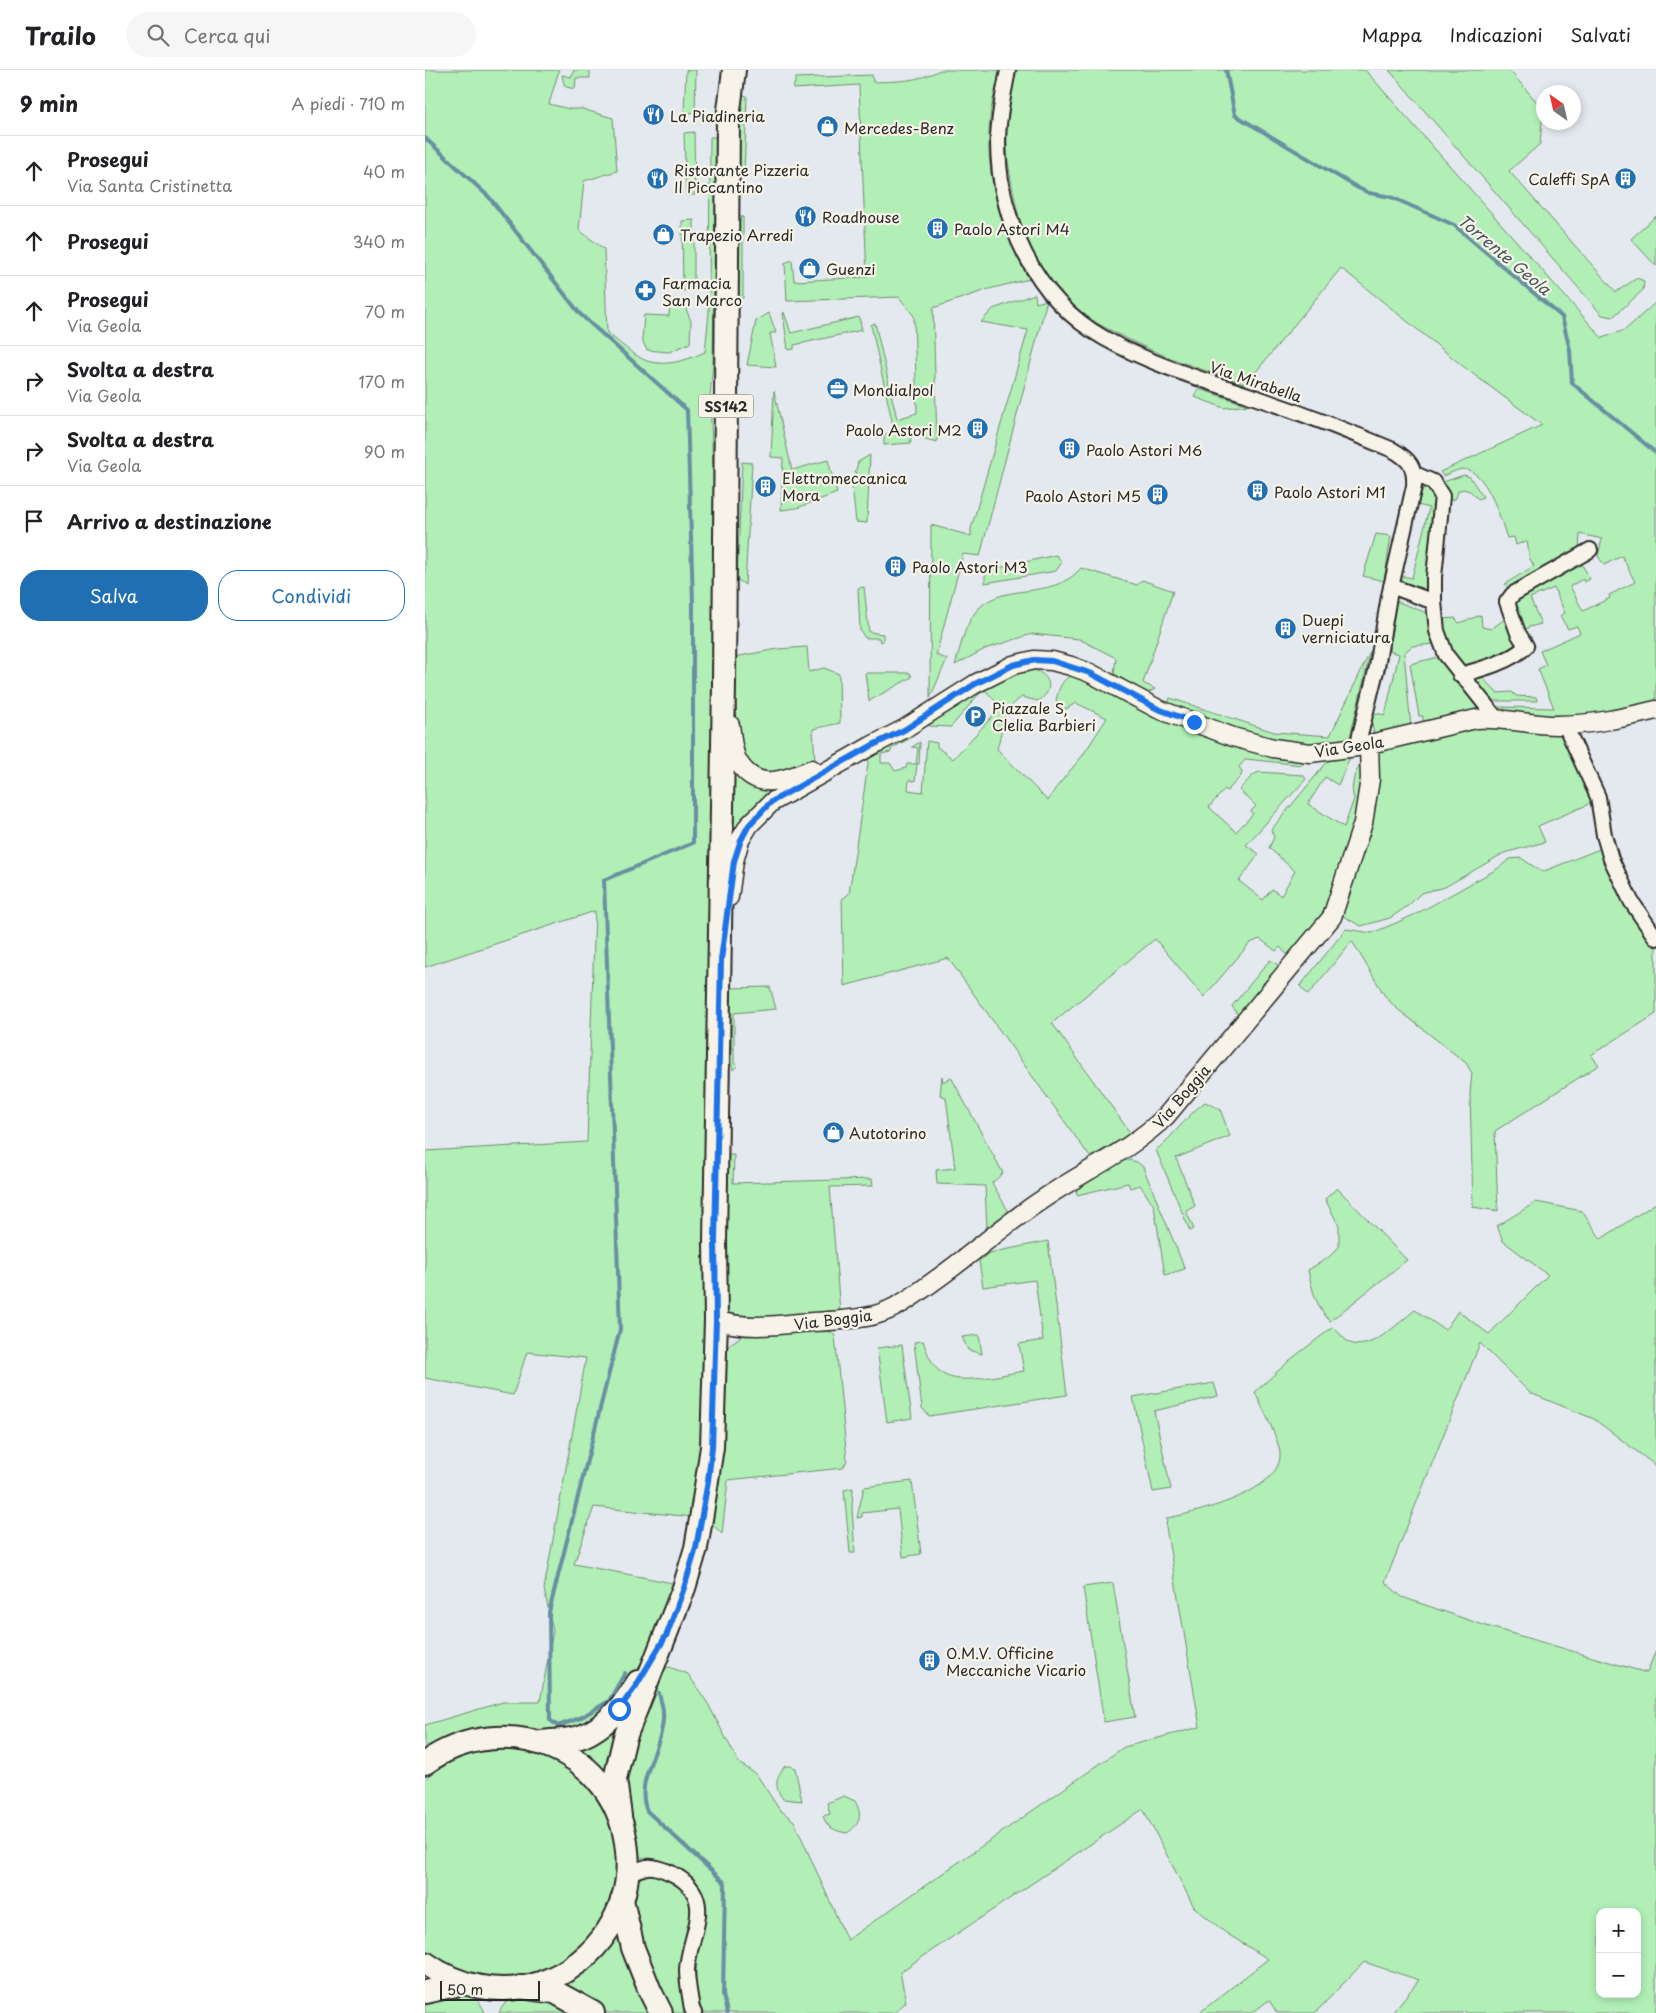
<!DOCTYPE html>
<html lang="it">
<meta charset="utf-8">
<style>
:root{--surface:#fff;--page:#f6f6f6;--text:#202124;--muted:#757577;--line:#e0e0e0;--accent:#1f6fb2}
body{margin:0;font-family:"Playpen Sans",sans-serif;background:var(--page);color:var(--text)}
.controls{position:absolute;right:15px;bottom:15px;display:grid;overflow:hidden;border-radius:10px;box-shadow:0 2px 8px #0003}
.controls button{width:45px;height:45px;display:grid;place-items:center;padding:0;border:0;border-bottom:1px solid var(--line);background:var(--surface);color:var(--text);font:25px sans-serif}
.compass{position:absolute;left:1111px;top:15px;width:45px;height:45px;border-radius:50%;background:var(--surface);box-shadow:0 2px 8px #0003;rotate:326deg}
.scale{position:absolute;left:15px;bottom:12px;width:100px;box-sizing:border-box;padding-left:5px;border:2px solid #2b2b2b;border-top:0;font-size:14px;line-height:18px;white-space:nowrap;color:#2b2b2b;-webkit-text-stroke:4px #f7f3e8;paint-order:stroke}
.stop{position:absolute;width:15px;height:15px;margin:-11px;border:4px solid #1a73e8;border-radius:50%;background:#fff}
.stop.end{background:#1a73e8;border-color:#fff;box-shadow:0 1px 5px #0008}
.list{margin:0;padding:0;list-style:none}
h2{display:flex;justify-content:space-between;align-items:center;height:65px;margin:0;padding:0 20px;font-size:21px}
h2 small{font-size:16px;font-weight:400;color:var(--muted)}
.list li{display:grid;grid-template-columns:32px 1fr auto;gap:15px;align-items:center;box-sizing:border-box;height:70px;padding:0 20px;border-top:1px solid var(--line)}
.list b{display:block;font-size:19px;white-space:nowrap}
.list p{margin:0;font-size:16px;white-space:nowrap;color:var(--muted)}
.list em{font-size:16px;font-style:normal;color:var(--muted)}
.actions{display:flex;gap:10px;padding:15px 20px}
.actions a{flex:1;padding:11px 0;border:1px solid var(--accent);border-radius:20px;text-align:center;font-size:18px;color:var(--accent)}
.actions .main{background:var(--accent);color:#fff}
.icon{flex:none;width:28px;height:28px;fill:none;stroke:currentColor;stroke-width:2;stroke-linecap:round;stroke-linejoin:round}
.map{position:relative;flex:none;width:1231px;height:1943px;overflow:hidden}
header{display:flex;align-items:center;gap:30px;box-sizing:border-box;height:70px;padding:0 25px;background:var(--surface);border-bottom:1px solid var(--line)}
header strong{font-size:24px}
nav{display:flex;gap:28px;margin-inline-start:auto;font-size:18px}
.search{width:350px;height:45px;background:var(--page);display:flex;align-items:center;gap:12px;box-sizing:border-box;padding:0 18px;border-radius:28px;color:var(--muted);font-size:19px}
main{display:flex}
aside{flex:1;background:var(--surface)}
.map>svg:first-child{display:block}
.green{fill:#b1efb6;stroke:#6e8d70;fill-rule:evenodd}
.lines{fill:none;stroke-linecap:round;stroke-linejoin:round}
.stream{stroke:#6790a2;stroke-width:4}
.minor-casing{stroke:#2b2b2b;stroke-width:18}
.tertiary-casing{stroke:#2b2b2b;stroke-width:21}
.primary-casing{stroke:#2b2b2b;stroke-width:26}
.trunk-casing{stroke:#2b2b2b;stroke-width:26}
.minor{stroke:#f7f3e8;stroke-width:14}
.tertiary{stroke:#f7f3e8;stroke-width:18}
.primary{stroke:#f7f3e8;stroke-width:22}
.trunk{stroke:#f7f3e8;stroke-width:22}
.route{stroke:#1a73e8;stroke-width:6}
.labels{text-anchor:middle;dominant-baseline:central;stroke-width:4.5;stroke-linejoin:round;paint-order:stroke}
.shield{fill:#f7f3e8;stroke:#686764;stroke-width:1}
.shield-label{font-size:14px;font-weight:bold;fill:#2b2b2b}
.poi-label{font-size:15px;fill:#2b2b2b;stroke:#f7f3e8;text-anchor:start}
.street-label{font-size:15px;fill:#2b2b2b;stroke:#f7f3e8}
.water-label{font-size:16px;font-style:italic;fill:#44555c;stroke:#f7f3e8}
</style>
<header>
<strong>Trailo</strong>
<div class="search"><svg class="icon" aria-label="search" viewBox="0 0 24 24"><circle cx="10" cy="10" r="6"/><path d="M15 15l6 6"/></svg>Cerca qui</div>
<nav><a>Mappa</a><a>Indicazioni</a><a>Salvati</a></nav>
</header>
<main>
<aside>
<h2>9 min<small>A piedi · 710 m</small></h2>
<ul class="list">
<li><svg class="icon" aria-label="ahead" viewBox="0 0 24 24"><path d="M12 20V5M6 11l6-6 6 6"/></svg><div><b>Prosegui</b><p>Via Santa Cristinetta</p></div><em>40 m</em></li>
<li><svg class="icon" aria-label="ahead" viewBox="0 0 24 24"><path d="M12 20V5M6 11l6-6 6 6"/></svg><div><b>Prosegui</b></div><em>340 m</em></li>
<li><svg class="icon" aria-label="ahead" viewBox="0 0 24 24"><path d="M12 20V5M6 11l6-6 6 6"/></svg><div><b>Prosegui</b><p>Via Geola</p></div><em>70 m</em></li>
<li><svg class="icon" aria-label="right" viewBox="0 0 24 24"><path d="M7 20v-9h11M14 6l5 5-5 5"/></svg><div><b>Svolta a destra</b><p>Via Geola</p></div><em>170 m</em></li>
<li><svg class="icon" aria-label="right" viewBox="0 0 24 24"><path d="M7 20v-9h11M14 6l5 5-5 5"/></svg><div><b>Svolta a destra</b><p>Via Geola</p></div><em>90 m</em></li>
<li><svg class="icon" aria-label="arrive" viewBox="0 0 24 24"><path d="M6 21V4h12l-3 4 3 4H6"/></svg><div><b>Arrivo a destinazione</b></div></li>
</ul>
<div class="actions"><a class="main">Salva</a><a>Condividi</a></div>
</aside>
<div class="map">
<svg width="1231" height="1943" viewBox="0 0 1231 1943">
<rect width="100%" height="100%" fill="#e4e9ef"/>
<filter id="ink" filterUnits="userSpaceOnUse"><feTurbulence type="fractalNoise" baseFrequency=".02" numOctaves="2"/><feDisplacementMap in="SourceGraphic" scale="10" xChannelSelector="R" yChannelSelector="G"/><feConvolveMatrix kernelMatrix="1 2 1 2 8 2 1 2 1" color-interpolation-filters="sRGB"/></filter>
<g filter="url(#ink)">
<path class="green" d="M0,0H134L124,34L144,39H157L188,48L192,101L159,111L154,160L179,179L182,263C193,271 210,287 222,291C242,297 262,290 280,282L284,243L285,67H291L288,292L285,327L289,425L291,721L280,1368L268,1447L169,1437L149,1494L253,1514L228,1578L209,1610L175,1648L130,1665L58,1659L32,1664L0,1679V1655L78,1632H115L128,1561L119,1519L161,1288L102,1282L88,1325L0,1308V1081L162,1072L170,841L0,897Z
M149,0H165V8H151L150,19L141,17L139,14L137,5L146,7Z
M261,0H271L270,43L259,42Z
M515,0H575C572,16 566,32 565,49C559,105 576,161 604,209L564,219L508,238L512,372L485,365L486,373L459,375V365L469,360L446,255L450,253L472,349L492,343L489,246L474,227L362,231L360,193L367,190L369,211L442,207L434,15L368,19L371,8L447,5L448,12C473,11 492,12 515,0Z
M588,0H940L1177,268L1200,260L1231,232V632L1134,650L1074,642L1073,637L1129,638L1113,599L1121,595L1115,581L1155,563L1152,556L1143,559L1135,546L1140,543L1129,518L1105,528L1116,554L1104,557L1098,561L1088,532L1156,493L1165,509L1159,512L1158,509L1145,516L1158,541L1185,528L1184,525L1210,512L1197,486L1179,495L1173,486L1177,469L1155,464L1154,480L1150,483L1142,482L1131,495L1085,520L1080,514L1109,496L1105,489L1102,471L1091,475L1089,467L1082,468C1075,448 1062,399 1037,399C1031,400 1024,404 1018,406L1015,402L1117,355L1044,301L916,198L821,314C777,300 735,286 693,264C675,255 657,246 642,232C613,204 596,163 589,125C585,105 581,85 582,64C582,43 586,21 588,0Z
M964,0H1084L1118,39L1115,74L1084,101L1191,222L1212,208L1219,211L1218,220L1188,247L1177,245Z
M316,24L322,26L319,105L312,104Z
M269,62L270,125H261L259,63Z
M1231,146V196L1206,169Z
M314,147H318V228L313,230Z
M269,150V220L258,221L257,151Z
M610,224L611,233L622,230L555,486L538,484L511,585L522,589L505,628L506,455L546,466V459L603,260L556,252L568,239Z
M245,228L258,232L266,251L265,273L244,282L222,280L217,270L219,245L244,246Z
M359,242L366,263L434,247L437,260L369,275V279L363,280L358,244Z
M344,243L351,263H345L351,297L322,295L331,251Z
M774,319L823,335L799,338L770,327Z
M349,321L367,400L403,390L412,423L372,438L356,440L358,388L346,387Z
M445,385L442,453L431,452L427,416L433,392Z
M317,392L327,393L320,515L312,509Z
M1039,405L1045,407L1058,427L1053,429L1045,421L1038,419L1033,421L1031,428L1027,430H1022L1015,413Z
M998,418H1001L1011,426L1004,521L975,513L977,506L987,508L1004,438L993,435Z
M951,464L966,466L959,511L938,506Z
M631,485L637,492L631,501L560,513V505L565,500Z
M656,498L712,515L717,510L748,521L718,613L730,619L723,623L689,604L691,588L654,569L607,564L560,579L530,595C535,579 539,558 549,544C573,509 627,533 656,498Z
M439,517L444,562L458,564V571L455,572L454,568H440L435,560L433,518Z
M971,531L1007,545L1009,574L987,576L979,583L986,658L953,666L949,663L946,650L950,643L960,645L974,584L964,581Z
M1056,545L1057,557L1066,559L1080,549L1094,577L1086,582L1041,598C1025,593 1015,565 1018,549L1030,548L1034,553Z
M382,577L384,602L399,598L414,604L415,653L388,659L390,691C369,702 332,715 318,687C311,674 310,606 309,587L353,579Z
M946,580L925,667L917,673L892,677L849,674L743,635L745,628L849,662L905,666Z
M1018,586L1062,641L998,653V646H994L985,594Z
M596,600C601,600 607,599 612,601C628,608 627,623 613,631L597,627C575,642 579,656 572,679L623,731L630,719L658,685L682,648L651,633L641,639L636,637L631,630C634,618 637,609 648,604L878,688L879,691L877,695L821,689L814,697L817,701L816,706L802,721L800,719L784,737L811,762L828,744L826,741L831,736L814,720L828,705L834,702L878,705L881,709L821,775L834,784L814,811L838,830L847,819L856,826L870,801L844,778L849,767L846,760L907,686L925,687L913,715L900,707L883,734L919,757L929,729L927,720L929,707L937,688L941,717L902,843L865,888L855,877L851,881L835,869L825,873L779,927L730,869L627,953L706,1064L665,1087L523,888L419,916L417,829L424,824L444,687L460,676L462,678L488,664L489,666L466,679V682L456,684V693H465L470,701L481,698L482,694H491L493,678L487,677L495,672L494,694H492L490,711L484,710L483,720L498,722L502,671L512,673V677L528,689L576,637L560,620L552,626L526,657L504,656L506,650L533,632Z
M440,603H485L487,607L444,631Z
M1054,604L1072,623L1087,622L1091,626L1111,627L1112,631H1060L1043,608Z
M1068,653L1139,662L1167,731L1162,735L1113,756L1120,772L1079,783L1020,817L996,823L984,835L965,848L936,856L916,845L951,679Z
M304,686L360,715L312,767L306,764Z
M1177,778L1201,835L1231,877V944L1166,985L1174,995L1070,1061L1073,1141L1048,1137L1045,1023L1047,1003L1041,993L970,937L960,926L927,871L883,925L875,916L921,859L947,863L971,853L993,843L1072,799L1085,789L1096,788L1117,802Z
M845,890L855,896L814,947L807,936Z
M345,917L351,939L309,943V993L312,996L308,1000L306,992V918Z
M517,1006L518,1012L526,1007L578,1103L567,1113L585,1144L562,1160L560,1116L512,1114L511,1100L530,1098L521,1027L515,1025Z
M780,1032L795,1039L805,1066L751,1088L770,1136L761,1141L769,1159L765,1161L731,1080C749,1066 761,1046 780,1032Z
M302,1085H309L308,1113L447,1109L448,1116L405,1117L415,1242L313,1252L297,1244Z
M704,1090L712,1092L718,1097L760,1199L740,1205L729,1136L715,1115L705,1118L703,1113L652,1125L651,1118L695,1091Z
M912,1118L982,1190L905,1251C891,1237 887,1219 883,1200L904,1187L914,1177V1156L900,1129Z
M1111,1132L1157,1141L1176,1169L1231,1133V1396L1169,1349L1105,1323L1055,1273L960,1512L977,1527L1058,1555L1222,1603L1231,1580V1943H1043L1039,1941L1037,1943H967L994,1910L939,1892L890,1943H852L844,1930L827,1943H774L843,1889L801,1863L769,1837L718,1739L475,1902L481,1932L469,1943H278C261,1905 280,1873 278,1834L239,1793L215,1787L212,1777L209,1754L199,1726V1690L235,1600L244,1597L263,1604L283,1634L314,1693L332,1705L354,1739L369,1751L422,1870L699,1677L775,1657L741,1457L742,1448C770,1443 858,1422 855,1383C854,1369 836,1336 830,1322L865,1290L908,1257C913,1261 917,1267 922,1271C942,1286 974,1252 990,1240L1020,1260L1033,1241L1064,1264L1123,1205L1078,1171L1072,1156ZM1175,1842H1212V1924H1175Z
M623,1171L642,1325L504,1346L497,1338L489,1272L498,1271C502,1282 507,1297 518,1304C536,1316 578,1304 599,1301L594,1274L618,1270L610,1210L558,1217L554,1191L564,1183Z
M403,1260L410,1266L422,1390L418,1398L303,1410L297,1464L284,1451L298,1285L305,1274L318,1265Z
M554,1265L557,1284L543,1280L537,1267Z
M477,1275L487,1348L462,1352L452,1278Z
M789,1313L793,1326L729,1341L746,1419L728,1422L708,1327Z
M487,1411L496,1484L478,1487L473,1439L437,1443V1447L432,1448L439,1417Z
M428,1418L427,1438L430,1483H425L419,1420Z
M688,1513L710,1647L679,1652L658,1517Z
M200,1643L181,1704L175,1696L152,1679Z
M74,1679C91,1680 107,1682 123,1688C199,1720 215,1826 152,1879C133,1895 112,1905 87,1907C55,1910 25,1899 0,1878V1710C21,1691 46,1682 74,1679Z
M360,1696H365L370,1698L377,1731L358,1729C349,1717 350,1708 360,1696Z
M419,1726L430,1731C438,1745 435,1755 422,1763C410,1761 402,1758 398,1746L405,1744L402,1733Z
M228,1802C251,1808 263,1822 270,1843L265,1943H245C230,1912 198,1849 210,1815C213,1807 221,1805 228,1802Z
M195,1854L229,1943H172L133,1918Z
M29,1921C44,1925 55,1928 60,1943H0V1925Z
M108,1924L158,1943H74C79,1929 94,1925 108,1924Z"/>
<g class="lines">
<path class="stream" d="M801,0L810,45L933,118L944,123L966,127L1029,155L1137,247L1145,280L1147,313L1231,383
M0,68L64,127L155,244L262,340L268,532V773L179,810L195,1259L124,1542L125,1650L133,1656L155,1648L184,1631L200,1603
M234,1623C235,1629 238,1636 238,1642C241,1676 208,1708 222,1741L300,1813L298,1925L302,1943"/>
<defs>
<path id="minor" d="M583,0C579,23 573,47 573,71C573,149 610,229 679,268C725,294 776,309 826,326C874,342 921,360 968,380C985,390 990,396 989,416L964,526L952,597L932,677
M990,404L1008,412L1017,426L1009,507V532L1012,561L1021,585L1071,648
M966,516L1009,532
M1035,605C1054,600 1088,591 1101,576L1093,563L1082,532L1088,524L1165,480
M1140,655L1173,727L1179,765L1186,789L1206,831L1231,868
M203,1804C222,1795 226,1794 246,1803C295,1827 263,1865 262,1900C262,1912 265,1926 267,1939L269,1943"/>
<path id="tertiary" d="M305,655C307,666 307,683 314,693C333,723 361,709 387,699
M304,827L309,791L315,770L324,755L347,732L446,676L479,659L550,614L588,595L609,590L627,591L646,596L665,603L733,639L808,667L848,678L885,683L932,677L1051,649C1079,647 1104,655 1132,655C1166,655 1198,648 1231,640
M291,1250C317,1259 347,1256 374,1253C399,1251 426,1251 450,1245C472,1239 491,1224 509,1211C546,1185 580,1154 618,1129C659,1101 705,1081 741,1046L907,847L938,753L945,709L944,674"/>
<path id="primary" d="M116,1672C129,1670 146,1671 158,1666C182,1656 200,1633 213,1612
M0,1693C80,1636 193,1680 202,1781C205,1809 198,1837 183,1860C167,1885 143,1903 115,1913C76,1926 33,1917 0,1893
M195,1746L190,1709L200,1667L259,1518L271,1478L277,1443L287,1377L291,1250L290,1171L299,614L303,48L309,0
M0,1922L39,1913"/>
<path id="trunk" d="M197,1830L208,1878L225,1921L236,1943
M95,1917L130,1922L168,1943"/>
</defs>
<use href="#minor" class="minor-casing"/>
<use href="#tertiary" class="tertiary-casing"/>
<use href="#primary" class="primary-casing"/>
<use href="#trunk" class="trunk-casing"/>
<use href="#minor" class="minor"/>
<use href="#tertiary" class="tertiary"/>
<use href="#primary" class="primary"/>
<use href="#trunk" class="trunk"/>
</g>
</g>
<g class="lines" filter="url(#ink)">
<path class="route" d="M194,1639L211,1616L242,1564L259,1518L271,1478L283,1411L287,1378L291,1250L290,1171L296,890L309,791L316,770L324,755L346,732L446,676L479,660L550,614L588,595L609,590L627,591L665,603L733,639L769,652"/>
</g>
<defs>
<symbol id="restaurant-disc" viewBox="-11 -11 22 22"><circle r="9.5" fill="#1f6fb2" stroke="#f7f3e8"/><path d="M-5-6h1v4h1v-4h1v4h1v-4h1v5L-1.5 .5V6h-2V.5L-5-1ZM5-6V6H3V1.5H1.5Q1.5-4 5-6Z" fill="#fff"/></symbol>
<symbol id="shop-disc" viewBox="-11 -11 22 22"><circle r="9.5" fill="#1f6fb2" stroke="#f7f3e8"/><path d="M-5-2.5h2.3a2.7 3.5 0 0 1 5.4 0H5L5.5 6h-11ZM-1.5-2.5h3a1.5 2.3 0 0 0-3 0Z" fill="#fff"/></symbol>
<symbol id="building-disc" viewBox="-11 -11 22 22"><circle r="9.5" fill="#1f6fb2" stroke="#f7f3e8"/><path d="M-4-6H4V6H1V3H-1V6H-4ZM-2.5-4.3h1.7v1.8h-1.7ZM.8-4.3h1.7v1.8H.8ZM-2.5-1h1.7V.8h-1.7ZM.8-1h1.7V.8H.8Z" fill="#fff"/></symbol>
<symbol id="pharmacy-disc" viewBox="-11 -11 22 22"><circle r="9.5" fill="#1f6fb2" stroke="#f7f3e8"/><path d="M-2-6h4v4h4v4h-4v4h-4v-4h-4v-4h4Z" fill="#fff"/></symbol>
<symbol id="office-disc" viewBox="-11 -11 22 22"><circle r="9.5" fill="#1f6fb2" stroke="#f7f3e8"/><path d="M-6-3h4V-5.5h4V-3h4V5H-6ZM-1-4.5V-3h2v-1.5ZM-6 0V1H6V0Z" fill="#fff"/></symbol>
<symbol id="parking-disc" viewBox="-11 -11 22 22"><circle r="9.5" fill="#1f6fb2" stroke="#f7f3e8"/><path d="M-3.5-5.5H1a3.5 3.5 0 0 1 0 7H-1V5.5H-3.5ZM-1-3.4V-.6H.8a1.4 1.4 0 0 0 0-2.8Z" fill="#fff"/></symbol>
</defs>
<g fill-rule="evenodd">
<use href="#restaurant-disc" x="216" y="32" width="25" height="25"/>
<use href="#shop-disc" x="390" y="44" width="25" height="25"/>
<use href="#restaurant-disc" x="220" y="96" width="25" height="25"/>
<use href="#building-disc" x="1188" y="96" width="25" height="25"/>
<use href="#restaurant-disc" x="368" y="134" width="25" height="25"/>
<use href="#building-disc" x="500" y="146" width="25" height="25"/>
<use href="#shop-disc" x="226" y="152" width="25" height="25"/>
<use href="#shop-disc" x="372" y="186" width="25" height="25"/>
<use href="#pharmacy-disc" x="208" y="208" width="25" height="25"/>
<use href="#office-disc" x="400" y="306" width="25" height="25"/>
<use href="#building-disc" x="540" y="346" width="25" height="25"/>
<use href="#building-disc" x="632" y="366" width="25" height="25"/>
<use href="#building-disc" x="328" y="404" width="25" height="25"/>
<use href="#building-disc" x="820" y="408" width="25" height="25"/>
<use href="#building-disc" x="720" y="412" width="25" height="25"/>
<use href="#building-disc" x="458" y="484" width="25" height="25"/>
<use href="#building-disc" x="848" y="546" width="25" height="25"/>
<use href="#parking-disc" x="538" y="634" width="25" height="25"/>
<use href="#shop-disc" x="396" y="1050" width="25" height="25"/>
<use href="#building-disc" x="492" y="1578" width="25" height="25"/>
</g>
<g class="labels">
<rect class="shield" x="273.5" y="324.5" width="55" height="23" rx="4"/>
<g class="shield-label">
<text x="301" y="336">SS142</text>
</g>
<g class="poi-label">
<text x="245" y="45">La Piadineria</text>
<text x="419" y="57">Mercedes-Benz</text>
<text x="249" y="99">Ristorante Pizzeria<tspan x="249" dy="17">Il Piccantino</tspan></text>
<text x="1185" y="108" text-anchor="end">Caleffi SpA</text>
<text x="397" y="146">Roadhouse</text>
<text x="529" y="158">Paolo Astori M4</text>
<text x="255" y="164">Trapezio Arredi</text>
<text x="401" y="198">Guenzi</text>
<text x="237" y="212">Farmacia<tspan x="237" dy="17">San Marco</tspan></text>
<text x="428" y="319">Mondialpol</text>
<text x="537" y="359" text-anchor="end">Paolo Astori M2</text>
<text x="661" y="379">Paolo Astori M6</text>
<text x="357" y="407">Elettromeccanica<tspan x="357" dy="17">Mora</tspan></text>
<text x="849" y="421">Paolo Astori M1</text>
<text x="716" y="425" text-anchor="end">Paolo Astori M5</text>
<text x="487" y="496">Paolo Astori M3</text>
<text x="877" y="549">Duepi<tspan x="877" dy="17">verniciatura</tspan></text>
<text x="567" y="637">Piazzale S,<tspan x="567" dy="17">Clelia Barbieri</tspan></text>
<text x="424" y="1062">Autotorino</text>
<text x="521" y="1582">O.M.V. Officine<tspan x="521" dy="17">Meccaniche Vicario</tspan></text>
</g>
<g class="street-label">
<text transform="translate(831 311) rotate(19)">Via Mirabella</text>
<text transform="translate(924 676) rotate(-9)">Via Geola</text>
<text transform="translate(756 1026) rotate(-49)">Via Boggia</text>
<text transform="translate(408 1249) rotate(-7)">Via Boggia</text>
</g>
<g class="water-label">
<text transform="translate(1080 184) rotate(40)">Torrente Geola</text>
</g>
</g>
</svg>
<div class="controls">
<button>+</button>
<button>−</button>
</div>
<svg class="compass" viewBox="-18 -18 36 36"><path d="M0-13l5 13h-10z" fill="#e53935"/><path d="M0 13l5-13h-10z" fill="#757577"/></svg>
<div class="scale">50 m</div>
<div class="stop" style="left:194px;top:1639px"></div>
<div class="stop end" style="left:769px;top:652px"></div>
</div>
</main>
